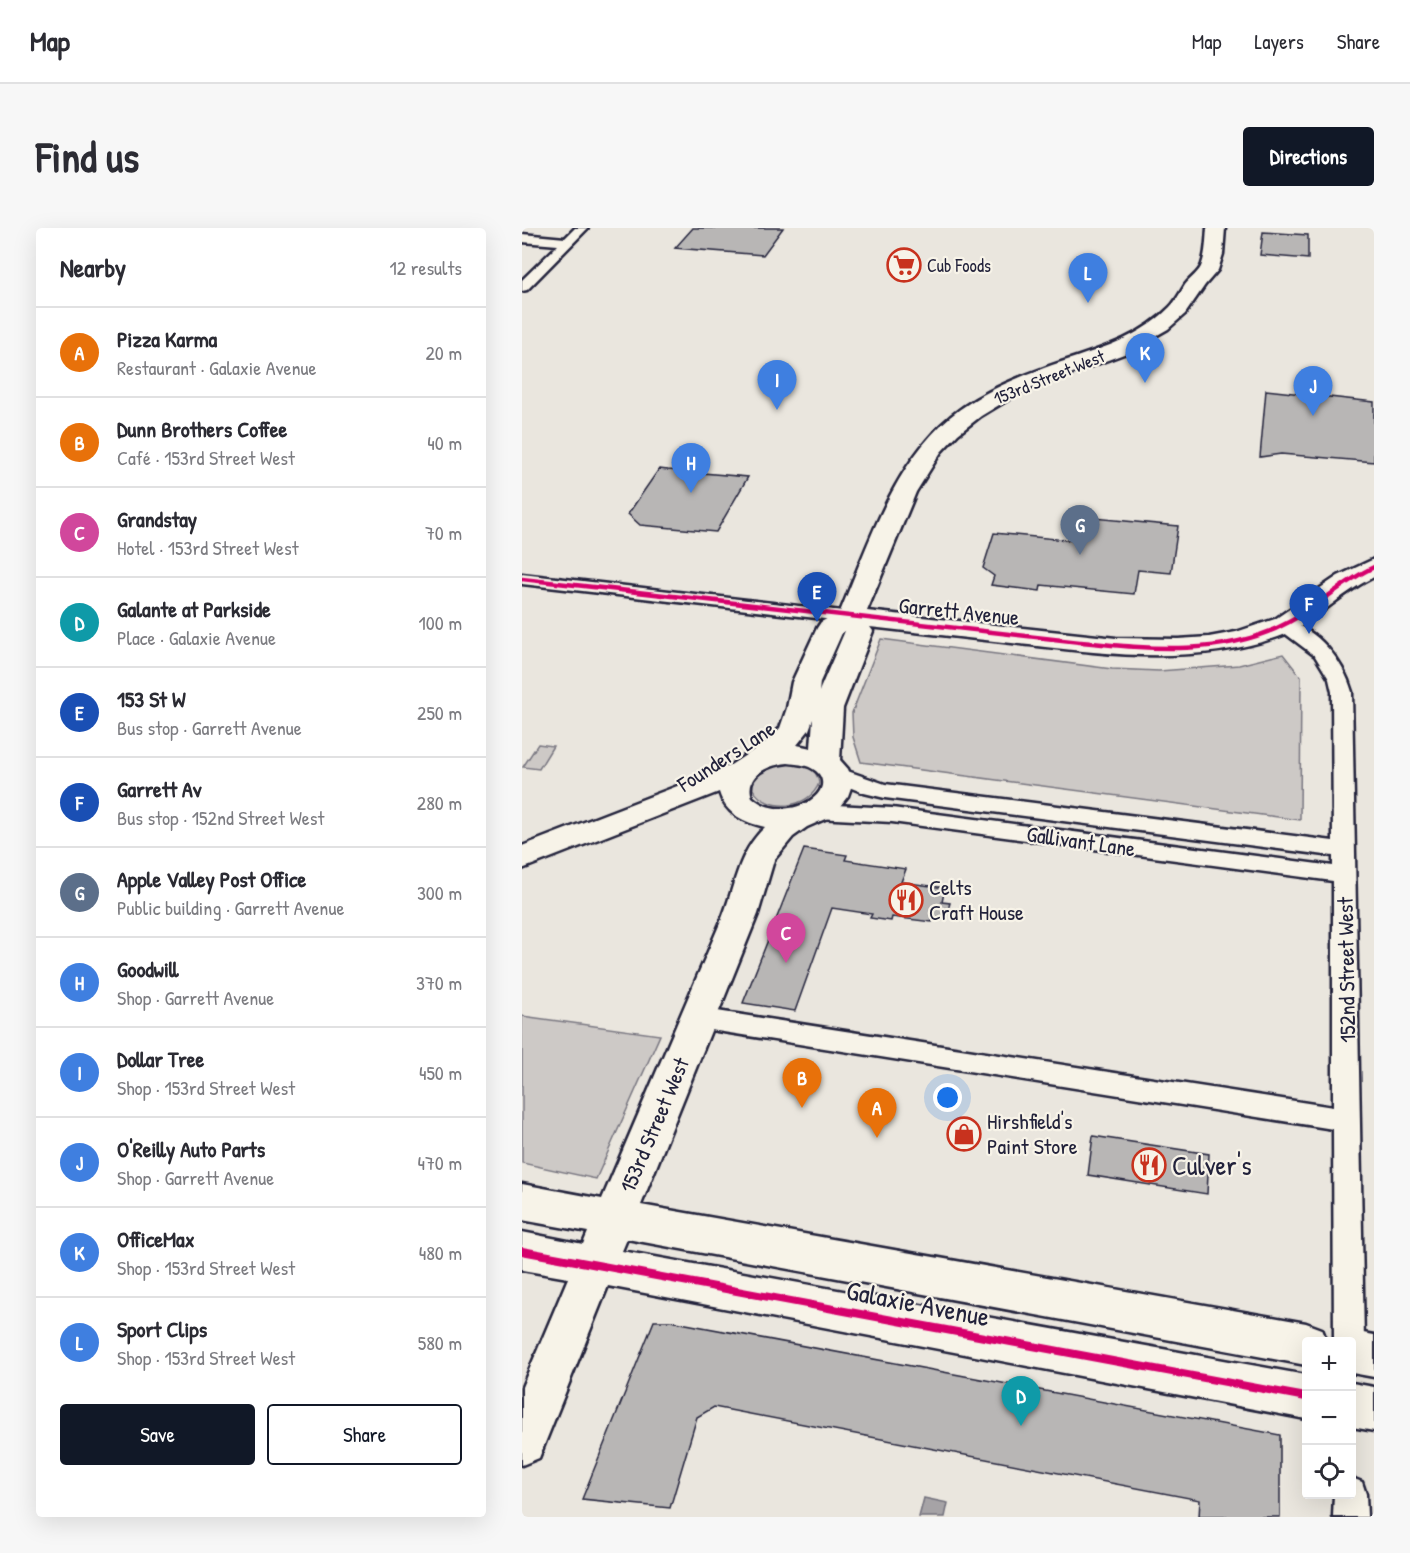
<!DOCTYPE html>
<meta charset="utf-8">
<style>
:root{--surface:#fff;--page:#f7f7f7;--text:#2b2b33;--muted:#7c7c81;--line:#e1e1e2;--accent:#111827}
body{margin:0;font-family:"Patrick Hand",sans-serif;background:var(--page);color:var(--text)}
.controls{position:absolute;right:18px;bottom:18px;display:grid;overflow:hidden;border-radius:6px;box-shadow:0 6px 24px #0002}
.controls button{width:54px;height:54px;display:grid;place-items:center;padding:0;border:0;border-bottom:2px solid var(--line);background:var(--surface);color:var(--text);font:30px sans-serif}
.you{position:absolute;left:426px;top:870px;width:21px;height:21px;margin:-15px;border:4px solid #fff;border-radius:50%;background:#1a73e8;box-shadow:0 0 0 9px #1a73e833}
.badge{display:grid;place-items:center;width:39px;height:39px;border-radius:50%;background:var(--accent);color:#fff;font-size:20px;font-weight:700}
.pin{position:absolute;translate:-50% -50px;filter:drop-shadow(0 2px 3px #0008)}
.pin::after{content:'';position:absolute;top:32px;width:21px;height:18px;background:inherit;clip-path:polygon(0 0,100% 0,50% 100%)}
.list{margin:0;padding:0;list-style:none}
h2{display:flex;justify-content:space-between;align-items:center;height:78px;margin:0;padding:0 24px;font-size:26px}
h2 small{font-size:20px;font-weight:400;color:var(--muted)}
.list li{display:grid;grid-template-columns:39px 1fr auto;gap:18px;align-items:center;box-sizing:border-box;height:90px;padding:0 24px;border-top:2px solid var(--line)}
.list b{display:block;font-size:22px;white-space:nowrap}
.list p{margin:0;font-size:20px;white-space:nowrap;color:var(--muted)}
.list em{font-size:20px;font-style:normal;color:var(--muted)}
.actions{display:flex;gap:12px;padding:18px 24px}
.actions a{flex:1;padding:14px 0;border:2px solid var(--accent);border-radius:6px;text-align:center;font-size:21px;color:var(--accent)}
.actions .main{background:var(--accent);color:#fff}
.icon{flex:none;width:33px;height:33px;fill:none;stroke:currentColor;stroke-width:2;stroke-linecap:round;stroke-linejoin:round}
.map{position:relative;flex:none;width:852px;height:1289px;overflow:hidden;border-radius:6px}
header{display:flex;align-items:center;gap:36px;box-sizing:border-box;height:84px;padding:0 30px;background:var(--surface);border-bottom:2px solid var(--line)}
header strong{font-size:28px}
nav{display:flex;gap:33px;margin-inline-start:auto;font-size:21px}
.intro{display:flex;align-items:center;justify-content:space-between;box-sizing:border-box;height:144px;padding:0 36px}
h1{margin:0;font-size:42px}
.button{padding:15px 27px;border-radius:6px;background:var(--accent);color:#fff;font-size:21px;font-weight:700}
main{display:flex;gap:36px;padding:0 36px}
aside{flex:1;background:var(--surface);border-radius:6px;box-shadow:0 6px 24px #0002}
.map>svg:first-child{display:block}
.green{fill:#cdc9c6;stroke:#787680;stroke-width:1.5}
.water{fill:#a6a3a6;stroke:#716f7b;stroke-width:1.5}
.building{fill:#b8b6b5;stroke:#22223b;stroke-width:1.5}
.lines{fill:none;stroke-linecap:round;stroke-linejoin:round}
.street-casing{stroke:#22223b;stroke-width:5}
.secondary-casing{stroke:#22223b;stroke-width:5}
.street{fill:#f7f3e8;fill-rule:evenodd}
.secondary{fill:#f7f3e8;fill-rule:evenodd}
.cycleway-far1-casing{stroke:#f7f3e8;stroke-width:8}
.cycleway-casing{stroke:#f7f3e8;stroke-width:11}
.cycleway-far1{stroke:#d6006c;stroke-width:4.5}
.cycleway{stroke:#d6006c;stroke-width:8}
.labels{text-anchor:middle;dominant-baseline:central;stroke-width:4.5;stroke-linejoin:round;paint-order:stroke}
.far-poi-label{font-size:18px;fill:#22223b;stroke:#f7f3e8;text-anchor:start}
.far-street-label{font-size:18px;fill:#22223b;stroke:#f7f3e8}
.street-label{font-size:22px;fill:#22223b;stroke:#f7f3e8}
.poi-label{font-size:22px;fill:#22223b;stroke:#f7f3e8;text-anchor:start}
.near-poi-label{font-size:27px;fill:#22223b;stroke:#f7f3e8;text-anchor:start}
.near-street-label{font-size:27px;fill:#22223b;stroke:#f7f3e8}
</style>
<header>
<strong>Map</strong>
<nav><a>Map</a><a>Layers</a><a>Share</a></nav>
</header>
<div class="intro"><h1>Find us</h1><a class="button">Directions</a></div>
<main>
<aside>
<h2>Nearby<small>12 results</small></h2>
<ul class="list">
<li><span class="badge" style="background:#e8710a">A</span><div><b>Pizza Karma</b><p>Restaurant · Galaxie Avenue</p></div><em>20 m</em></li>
<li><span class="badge" style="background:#e8710a">B</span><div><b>Dunn Brothers Coffee</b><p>Café · 153rd Street West</p></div><em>40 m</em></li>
<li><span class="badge" style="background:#d1479c">C</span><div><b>Grandstay</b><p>Hotel · 153rd Street West</p></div><em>70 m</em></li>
<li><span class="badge" style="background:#0f9aa8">D</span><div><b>Galante at Parkside</b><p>Place · Galaxie Avenue</p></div><em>100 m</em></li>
<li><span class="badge" style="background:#1a4fb4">E</span><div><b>153 St W</b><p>Bus stop · Garrett Avenue</p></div><em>250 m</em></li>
<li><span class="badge" style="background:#1a4fb4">F</span><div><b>Garrett Av</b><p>Bus stop · 152nd Street West</p></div><em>280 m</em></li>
<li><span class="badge" style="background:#5c6f8a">G</span><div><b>Apple Valley Post Office</b><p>Public building · Garrett Avenue</p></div><em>300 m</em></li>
<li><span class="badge" style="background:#3f7fe0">H</span><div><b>Goodwill</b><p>Shop · Garrett Avenue</p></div><em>370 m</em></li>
<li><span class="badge" style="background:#3f7fe0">I</span><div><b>Dollar Tree</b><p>Shop · 153rd Street West</p></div><em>450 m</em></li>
<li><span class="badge" style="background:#3f7fe0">J</span><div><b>O'Reilly Auto Parts</b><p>Shop · Garrett Avenue</p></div><em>470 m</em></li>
<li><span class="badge" style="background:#3f7fe0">K</span><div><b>OfficeMax</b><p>Shop · 153rd Street West</p></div><em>480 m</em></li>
<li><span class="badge" style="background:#3f7fe0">L</span><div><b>Sport Clips</b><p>Shop · 153rd Street West</p></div><em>580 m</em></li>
</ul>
<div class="actions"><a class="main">Save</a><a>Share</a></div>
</aside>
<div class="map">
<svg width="852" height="1289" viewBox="0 0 852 1289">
<rect width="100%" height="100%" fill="#eae6de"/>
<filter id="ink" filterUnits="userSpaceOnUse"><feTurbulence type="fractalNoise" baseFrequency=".0167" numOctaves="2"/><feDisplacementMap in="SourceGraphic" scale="12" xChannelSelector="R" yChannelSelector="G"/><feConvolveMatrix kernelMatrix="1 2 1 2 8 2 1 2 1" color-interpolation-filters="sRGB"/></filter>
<g filter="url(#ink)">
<path class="green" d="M359,411L590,441L637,443L717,437L761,426L779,449L778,592L339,534L331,509L330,485Z
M16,516L31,518L17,541L1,539Z
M261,534C277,536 294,536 297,555C287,582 244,585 231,561C230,542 246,539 261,534Z
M0,788L138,807L74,951L0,935Z"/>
<path class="water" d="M402,1270L426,1275L423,1289H397Z"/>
<path class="building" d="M171,0H261L241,27L153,20Z
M741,4L786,7V31L738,27Z
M744,162L852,174V234L759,226L738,229Z
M137,241L146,242L226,249L194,304L118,297L106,286Z
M561,289L656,298L649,345L616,342L612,366L519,357L518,363L469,357L472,348L461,340L472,305L555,313Z
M282,621L325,627L323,632L384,641L379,654L423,660L420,674L428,675L423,692L411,690L410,694L370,689L369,693L348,690L350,686L310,680L273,783L221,775Z
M571,908L687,926L685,966L566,947Z
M132,1093H148L758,1207V1289H677L678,1272L192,1179L175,1189L148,1280L60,1271Z"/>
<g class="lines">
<defs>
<path id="street" d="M53,0H66L5,62L0,63V52L36,17L0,14V6L43,10Z
M0,346L329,384L335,385L338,389L335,393L329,394L0,356Z
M762,392C796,401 821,432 830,464L842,1114L838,1124L830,1127V1114H812L811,901L176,800L167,797L164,790L167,783L176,780L811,879V653L370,594L295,590L287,588L284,583L287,578L295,576L370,580L811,638V628L363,570L342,565L307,551L304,546L307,541L314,539L363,556L811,613L810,464L807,451L793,428L753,398L755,394Z
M830,1250L840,1254L844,1266L845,1289H811L812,1266H830Z"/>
<path id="secondary" d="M685,0H703L701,26L696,42L683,57L663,86L646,101L602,126L497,165L459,188L436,206L419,224L394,264L345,383L594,410L656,411L687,409L714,404L753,391L816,348L852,331V349C817,365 792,397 756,409C674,437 591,427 507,417C454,411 401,405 348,399L351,403L321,480L318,532L326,541L331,554L326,568L310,588L285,599L271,609L252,632L236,686L119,977L784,1095L800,1101L805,1114H784V1137L105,1011L100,1023L784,1147V1191L86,1058L17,1230L0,1237V1159L46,1050L0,1042V1004L61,1016L66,1004L0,992V956L80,971C120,878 159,786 199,693C213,660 215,625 243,599C222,594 204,587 197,564L0,641V618L207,538L247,512L258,500L265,480L270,454L295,400L299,394L318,384C345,320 367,248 419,197C447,170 486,153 522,140C566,124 614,114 648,79C654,73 658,65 663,57C668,50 678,44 680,36C684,25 684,12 685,0ZM323,403L298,461L297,464L298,454L320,405ZM291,491L289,520L275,517L287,502ZM266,535C276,536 290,537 297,546C314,568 260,597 230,569C222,546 247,537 266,535Z
M830,1103L852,1107V1149L830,1145V1114H812L814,1109Z
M830,1155L852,1159V1203L830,1199Z"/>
</defs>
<use href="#street" class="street-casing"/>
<use href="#secondary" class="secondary-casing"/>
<use href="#street" class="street"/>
<use href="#secondary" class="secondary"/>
<defs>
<path id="cycleway-far1" d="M0,351L558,414C627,421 704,429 767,394C797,378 821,353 852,339"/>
<path id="cycleway" d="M0,1023L784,1169"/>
</defs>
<use href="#cycleway-far1" class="cycleway-far1-casing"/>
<use href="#cycleway" class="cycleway-casing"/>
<use href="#cycleway-far1" class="cycleway-far1"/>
<use href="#cycleway" class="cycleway"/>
</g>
</g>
<defs>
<symbol id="supermarket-ring" viewBox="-11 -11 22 22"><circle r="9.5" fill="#f7f3e8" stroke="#c8321e" stroke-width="1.5"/><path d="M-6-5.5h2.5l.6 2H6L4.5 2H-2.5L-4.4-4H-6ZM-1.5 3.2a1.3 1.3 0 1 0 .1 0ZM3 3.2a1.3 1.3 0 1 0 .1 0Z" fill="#c8321e"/></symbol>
<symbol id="restaurant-ring" viewBox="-11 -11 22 22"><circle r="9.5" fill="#f7f3e8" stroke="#c8321e" stroke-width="1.5"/><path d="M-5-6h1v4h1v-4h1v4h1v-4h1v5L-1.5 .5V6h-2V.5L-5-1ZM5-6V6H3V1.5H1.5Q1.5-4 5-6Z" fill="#c8321e"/></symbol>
<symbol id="shop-ring" viewBox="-11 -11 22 22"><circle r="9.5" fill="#f7f3e8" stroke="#c8321e" stroke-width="1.5"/><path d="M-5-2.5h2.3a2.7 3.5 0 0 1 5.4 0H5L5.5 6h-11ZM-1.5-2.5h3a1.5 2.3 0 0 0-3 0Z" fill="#c8321e"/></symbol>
</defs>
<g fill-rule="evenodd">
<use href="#supermarket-ring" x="363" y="18" width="38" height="38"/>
<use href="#restaurant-ring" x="365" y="653" width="38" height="38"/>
<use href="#shop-ring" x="423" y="887" width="38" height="38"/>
<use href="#restaurant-ring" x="608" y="918" width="38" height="38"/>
</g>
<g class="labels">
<g class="far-poi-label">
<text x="405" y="37">Cub Foods</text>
</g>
<g class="far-street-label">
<text transform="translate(527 149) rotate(-22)">153rd Street West</text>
</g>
<g class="street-label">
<text transform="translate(437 383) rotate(6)">Garrett Avenue</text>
<text transform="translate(204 528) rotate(-33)">Founders Lane</text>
<text transform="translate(559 613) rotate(8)">Gallivant Lane</text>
<text transform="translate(824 742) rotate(-91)">152nd Street West</text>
<text transform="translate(132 897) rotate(-67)">153rd Street West</text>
</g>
<g class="poi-label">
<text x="407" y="659">Celts<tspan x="407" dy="25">Craft House</tspan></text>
<text x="465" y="893">Hirshfield's<tspan x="465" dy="25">Paint Store</tspan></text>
</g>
<g class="near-poi-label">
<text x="650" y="937">Culver's</text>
</g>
<g class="near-street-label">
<text transform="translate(396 1075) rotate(11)">Galaxie Avenue</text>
</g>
</g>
</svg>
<div class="controls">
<button>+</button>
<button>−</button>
<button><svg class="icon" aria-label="locate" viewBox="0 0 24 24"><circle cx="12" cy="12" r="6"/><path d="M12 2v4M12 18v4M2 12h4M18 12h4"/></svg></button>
</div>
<div class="you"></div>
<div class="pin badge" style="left:355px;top:910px;background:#e8710a">A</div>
<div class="pin badge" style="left:280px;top:880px;background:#e8710a">B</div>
<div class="pin badge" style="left:264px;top:735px;background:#d1479c">C</div>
<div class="pin badge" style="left:499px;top:1198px;background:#0f9aa8">D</div>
<div class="pin badge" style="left:295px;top:394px;background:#1a4fb4">E</div>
<div class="pin badge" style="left:787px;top:406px;background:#1a4fb4">F</div>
<div class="pin badge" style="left:558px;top:327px;background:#5c6f8a">G</div>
<div class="pin badge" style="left:169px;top:265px;background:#3f7fe0">H</div>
<div class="pin badge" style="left:255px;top:182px;background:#3f7fe0">I</div>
<div class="pin badge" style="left:791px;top:188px;background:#3f7fe0">J</div>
<div class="pin badge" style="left:623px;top:155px;background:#3f7fe0">K</div>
<div class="pin badge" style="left:566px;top:75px;background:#3f7fe0">L</div>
</div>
</main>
